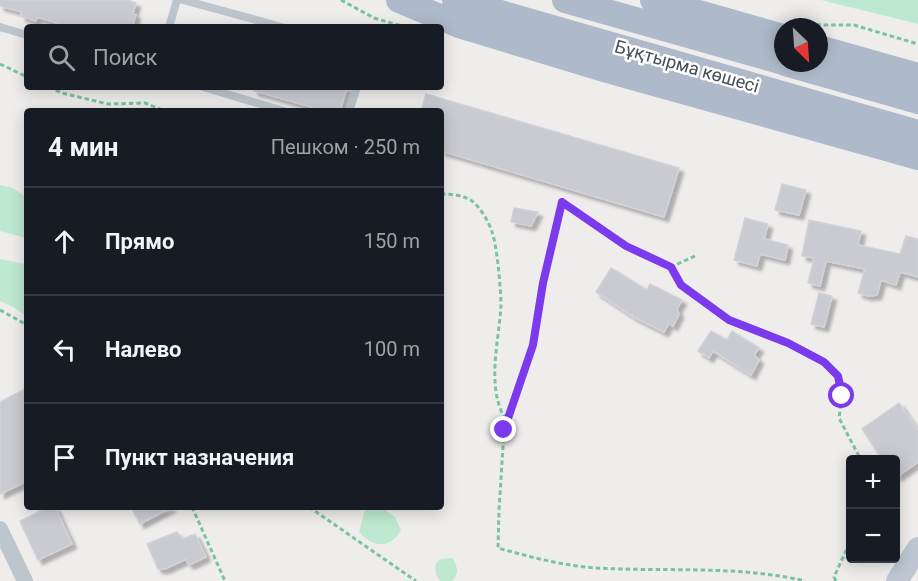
<!DOCTYPE html>
<html lang="ru">
<meta charset="utf-8">
<style>
:root{--surface:#171b24;--page:#20242c;--text:#f1f3f6;--muted:#9ea1a6;--line:#363941}
body{margin:0;font-family:Roboto,sans-serif;background:var(--page);color:var(--text)}
.controls{position:absolute;right:18px;bottom:18px;display:grid;overflow:hidden;border-radius:6px;box-shadow:0 3px 15px #0003}
.controls button{width:54px;height:54px;display:grid;place-items:center;padding:0;border:0;border-bottom:2px solid var(--line);background:var(--surface);color:var(--text);font:30px sans-serif}
.compass{position:absolute;left:774px;top:18px;width:54px;height:54px;border-radius:50%;background:var(--surface);box-shadow:0 3px 15px #0003;rotate:155deg}
.stop{position:absolute;width:18px;height:18px;margin:-14px;border:4px solid #7c3aed;border-radius:50%;background:#fff}
.stop.end{background:#7c3aed;border-color:#fff;box-shadow:0 2px 6px #0008}
.list{margin:0;padding:0;list-style:none}
h2{display:flex;justify-content:space-between;align-items:center;height:78px;margin:0;padding:0 24px;font-size:26px}
h2 small{font-size:20px;font-weight:400;color:var(--muted)}
.list li{display:grid;grid-template-columns:39px 1fr auto;gap:18px;align-items:center;box-sizing:border-box;height:108px;padding:0 24px;border-top:2px solid var(--line)}
.list b{display:block;font-size:22px;white-space:nowrap}
.list em{font-size:20px;font-style:normal;color:var(--muted)}
.icon{flex:none;width:33px;height:33px;fill:none;stroke:currentColor;stroke-width:2;stroke-linecap:round;stroke-linejoin:round}
.map{position:relative;flex:none;width:918px;height:581px;overflow:hidden}
.search{position:absolute;background:var(--surface);box-shadow:0 3px 15px #0003;left:24px;top:24px;width:420px;height:66px;display:flex;align-items:center;gap:15px;box-sizing:border-box;padding:0 21px;border-radius:6px;color:var(--muted);font-size:22px}
.panel{position:absolute;background:var(--surface);box-shadow:0 3px 15px #0003;left:24px;top:108px;width:420px;height:402px;border-radius:6px}
.map>svg:first-child{display:block}
.green{fill:#bee9d0}
.building{fill:#cacbd1;stroke:#d1d2d7;stroke-width:1.5;filter:url(#shadow)}
.lines{fill:none;stroke-linecap:round;stroke-linejoin:round}
.path{stroke:#79c3a2;stroke-width:3;stroke-dasharray:4.5 3;stroke-linecap:butt}
.service{stroke:#bec6cd;stroke-width:8}
.minor{stroke:#bec6cd;stroke-width:16}
.secondary{stroke:#bec7d1;stroke-width:22}
.primary{stroke:#aebac9;stroke-width:26}
.route{stroke:#7c3aed;stroke-width:8}
.labels{text-anchor:middle;dominant-baseline:central;stroke-width:5;stroke-linejoin:round;paint-order:stroke}
.street-label{font-size:18px;fill:#464f57;stroke:#fff}
</style>
<div class="map">
<svg width="918" height="581" viewBox="0 0 918 581">
<defs>
<filter id="shadow"><feDropShadow dx="4.5" dy="4.5" stdDeviation="1.5" flood-color="#0004"/></filter>
</defs>
<rect width="100%" height="100%" fill="#efecec"/>
<path class="green" d="M821,0H918V24Z
M0,185L13,188L27,198V240L26,238L0,231Z
M0,259L25,264L27,259V317L15,308L0,301Z
M382,508L395,517L401,530C391,549 372,548 359,532L365,510Z
M453,558C457,567 460,573 452,581H440L436,575L435,565L440,559Z"/>
<path class="building" d="M0,0H127L136,3L133,13L136,15L132,27H71L37,17L36,21L21,16L22,12L0,6Z
M254,87H347L340,111H326L254,91Z
M426,94L679,168L664,217L441,151V111H421Z
M782,184L806,190L799,215L775,210Z
M514,208L538,212L531,226L511,222Z
M745,218L768,224L764,239L788,245L785,260L760,254L757,266L734,260Z
M809,220L861,231L858,245L900,254L906,236L918,239V277L900,272L896,285L881,280L877,295L868,296L858,293L865,269L826,261L820,286L808,283L814,258L802,256Z
M611,268L647,290L650,284L682,300L677,309L679,314L673,326L669,323L664,332L634,317L596,292Z
M819,293L832,296L824,327L811,324Z
M711,331L727,340L732,331L759,348L754,355L759,360L751,375L713,351L709,358L698,351Z
M27,388V481L0,494V402Z
M899,403L918,431V462L896,477V459H882L862,429Z
M49,507H55L72,544L38,560L20,521Z
M131,507H172L140,524Z
M177,532L183,539L195,534L206,557L189,565L186,559L165,569H158L147,544Z"/>
<g class="lines">
<path class="path" d="M341,0L374,18L405,27
M794,21L821,25H854L918,44
M0,64L27,77
M49,87L62,93L108,104L145,103L165,111
M441,194C451,194 463,195 472,201C480,207 489,222 492,232C497,245 501,290 501,305C499,343 485,388 507,422
M695,256L671,267L626,246L562,202L543,283L533,345L504,431L499,510L498,548C530,557 564,566 597,568C666,572 737,565 805,581
M671,267L681,285L729,320L788,343L824,362L838,376L842,396L839,418L861,460
M0,310L27,325
M192,507L225,581
M309,507L416,581
M836,581L834,577L850,542"/>
<path class="service" d="M183,0L282,27
M0,27L27,35
M169,27L177,0
M203,87L284,111
M349,111L357,87"/>
<path class="minor" d="M0,529L25,581"/>
<path class="secondary" d="M897,581L918,548"/>
<path class="primary" d="M399,0L459,25L604,69L918,157
M455,0L918,133
M565,0L783,62
M653,0L783,37
M819,48L918,76
M785,63L918,101"/>
</g>
<g class="lines">
<path class="route" d="M504,430L533,345L543,283L562,202L626,246L671,267L681,285L729,320L788,343L824,362L838,376L842,396"/>
</g>
<g class="labels">
<g class="street-label">
<text transform="translate(687 66) rotate(16)">Бұқтырма көшесі</text>
</g>
</g>
</svg>
<div class="controls">
<button>+</button>
<button>−</button>
</div>
<svg class="compass" viewBox="-18 -18 36 36"><path d="M0-13l5 13h-10z" fill="#e53935"/><path d="M0 13l5-13h-10z" fill="#9ea1a6"/></svg>
<div class="stop" style="left:842px;top:396px"></div>
<div class="stop end" style="left:504px;top:430px"></div>
<div class="search"><svg class="icon" aria-label="search" viewBox="0 0 24 24"><circle cx="10" cy="10" r="6"/><path d="M15 15l6 6"/></svg>Поиск</div>
<section class="panel">
<h2>4 мин<small>Пешком · 250 m</small></h2>
<ul class="list">
<li><svg class="icon" aria-label="ahead" viewBox="0 0 24 24"><path d="M12 20V5M6 11l6-6 6 6"/></svg><div><b>Прямо</b></div><em>150 m</em></li>
<li><svg class="icon" aria-label="left" viewBox="0 0 24 24"><path d="M17 20v-9H6M10 6l-5 5 5 5"/></svg><div><b>Налево</b></div><em>100 m</em></li>
<li><svg class="icon" aria-label="arrive" viewBox="0 0 24 24"><path d="M6 21V4h12l-3 4 3 4H6"/></svg><div><b>Пункт назначения</b></div></li>
</ul>
</section>
</div>
